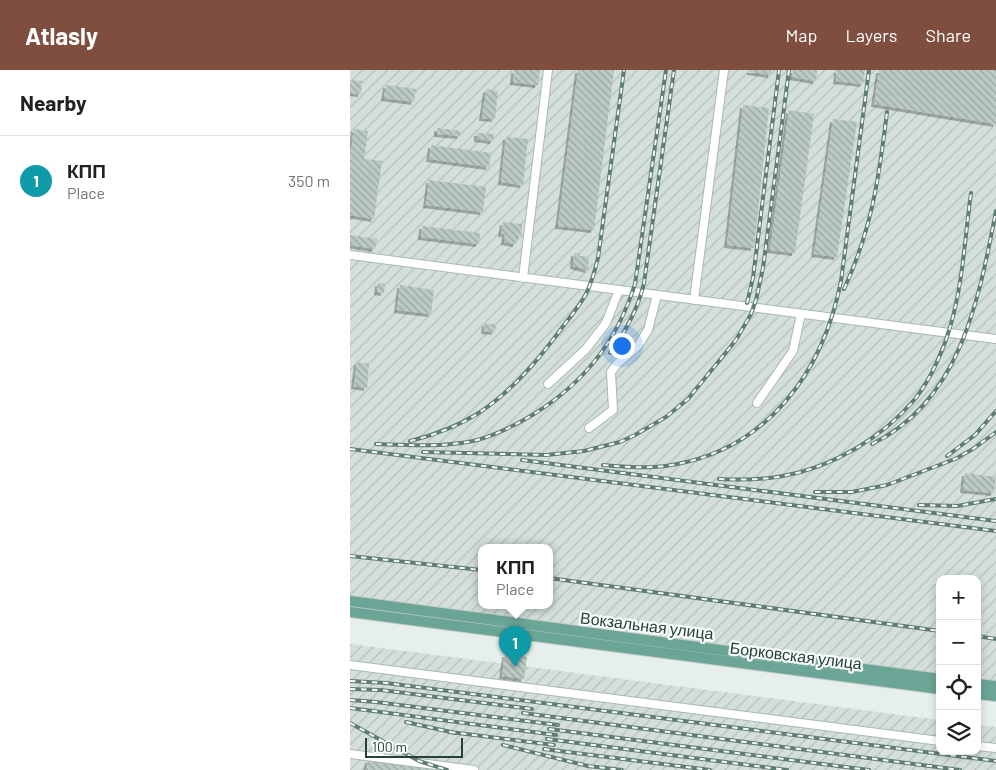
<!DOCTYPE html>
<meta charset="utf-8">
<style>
:root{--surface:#fff;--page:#f2f2f2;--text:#202124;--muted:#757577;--line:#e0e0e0;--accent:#7f4e3f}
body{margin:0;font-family:Barlow,sans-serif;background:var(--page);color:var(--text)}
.controls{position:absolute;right:15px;bottom:15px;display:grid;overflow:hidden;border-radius:10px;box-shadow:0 2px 8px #0003}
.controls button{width:45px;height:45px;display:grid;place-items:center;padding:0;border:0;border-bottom:1px solid var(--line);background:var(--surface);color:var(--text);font:25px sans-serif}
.scale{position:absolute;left:15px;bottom:12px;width:98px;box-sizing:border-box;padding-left:5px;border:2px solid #24423a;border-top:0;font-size:14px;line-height:18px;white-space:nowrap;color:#24423a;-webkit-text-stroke:4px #f7fbf9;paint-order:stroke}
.you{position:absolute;left:271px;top:275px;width:18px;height:18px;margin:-12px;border:4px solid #fff;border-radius:50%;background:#1a73e8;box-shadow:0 0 0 8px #1a73e833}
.badge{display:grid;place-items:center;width:32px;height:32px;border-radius:50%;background:var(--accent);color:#fff;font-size:16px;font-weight:700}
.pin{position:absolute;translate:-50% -41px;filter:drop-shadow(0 1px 2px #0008)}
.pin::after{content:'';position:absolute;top:26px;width:18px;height:15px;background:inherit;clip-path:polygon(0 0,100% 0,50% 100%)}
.popup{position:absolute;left:128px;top:474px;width:75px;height:65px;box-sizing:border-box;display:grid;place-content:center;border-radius:10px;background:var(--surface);filter:drop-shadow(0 1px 4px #0005);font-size:16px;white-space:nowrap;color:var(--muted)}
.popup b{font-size:19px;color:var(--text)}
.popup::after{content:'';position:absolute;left:50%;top:100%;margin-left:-10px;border:10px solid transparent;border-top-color:var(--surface)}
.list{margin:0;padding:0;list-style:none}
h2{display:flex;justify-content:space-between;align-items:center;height:65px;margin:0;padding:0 20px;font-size:21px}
h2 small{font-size:16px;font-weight:400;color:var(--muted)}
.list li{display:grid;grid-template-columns:32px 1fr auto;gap:15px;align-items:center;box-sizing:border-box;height:90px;padding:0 20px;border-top:1px solid var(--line)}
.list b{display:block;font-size:19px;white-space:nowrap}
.list p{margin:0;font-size:16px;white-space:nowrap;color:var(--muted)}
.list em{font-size:16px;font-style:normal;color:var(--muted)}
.icon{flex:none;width:28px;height:28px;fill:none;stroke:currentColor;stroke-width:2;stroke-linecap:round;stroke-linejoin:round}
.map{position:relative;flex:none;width:646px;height:700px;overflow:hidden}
header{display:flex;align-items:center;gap:30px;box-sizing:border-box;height:70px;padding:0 25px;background:var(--accent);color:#fff}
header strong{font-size:24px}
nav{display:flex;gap:28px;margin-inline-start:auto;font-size:18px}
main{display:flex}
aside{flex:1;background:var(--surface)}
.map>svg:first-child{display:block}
.industrial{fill:url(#industrial-furrows);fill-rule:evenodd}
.building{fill:url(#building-back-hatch);filter:url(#shadow)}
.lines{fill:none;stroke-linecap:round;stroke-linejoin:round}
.minor-casing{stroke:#a8b8b2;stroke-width:10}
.major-casing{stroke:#c2cac8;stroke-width:12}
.minor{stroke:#fff;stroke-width:8}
.major{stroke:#6aa596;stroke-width:10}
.rail-casing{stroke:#5f7d75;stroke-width:4}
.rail{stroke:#f7fbf9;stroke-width:2;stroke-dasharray:5.5;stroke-linecap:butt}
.labels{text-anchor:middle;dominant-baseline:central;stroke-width:4.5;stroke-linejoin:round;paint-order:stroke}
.street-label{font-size:16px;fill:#24423a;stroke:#f7fbf9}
</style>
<header>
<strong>Atlasly</strong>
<nav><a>Map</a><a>Layers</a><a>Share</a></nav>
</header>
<main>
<aside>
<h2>Nearby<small></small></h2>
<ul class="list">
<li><span class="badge" style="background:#0f9aa8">1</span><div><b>КПП</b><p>Place</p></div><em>350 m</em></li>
</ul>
</aside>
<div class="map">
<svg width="646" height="700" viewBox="0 0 646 700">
<defs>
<pattern id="industrial-furrows" width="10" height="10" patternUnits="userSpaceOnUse" patternTransform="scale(1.25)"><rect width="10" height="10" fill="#d4dfda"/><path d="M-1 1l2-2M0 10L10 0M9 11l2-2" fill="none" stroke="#b6c1bc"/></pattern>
<pattern id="building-back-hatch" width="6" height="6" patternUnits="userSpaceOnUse" patternTransform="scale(1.25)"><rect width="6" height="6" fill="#bbcac4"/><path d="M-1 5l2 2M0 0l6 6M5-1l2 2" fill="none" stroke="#98a6a0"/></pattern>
<filter id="shadow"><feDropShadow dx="-3" dy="3" stdDeviation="0" flood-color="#0004"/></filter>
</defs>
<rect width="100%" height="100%" fill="#e6efeb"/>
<path class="industrial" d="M0,0H646V614L627,611V509H590V607L0,529ZM131,478H199V536H131Z
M0,574L590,650V681H627V655L646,657V700H0Z"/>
<path class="building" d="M164,0H190L188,15L163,12Z
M228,0H264L244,160L208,156Z
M400,0H421V5L400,2Z
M443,0H467L466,11L442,7Z
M487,0H515L513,14L486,11Z
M529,0H646V54L524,34Z
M0,10L12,11L11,24L0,23Z
M36,15L66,19L64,32L34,28Z
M136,19L148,21L145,49L132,48Z
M393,35L419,38L404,178L377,175Z
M439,40L464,44L445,183L420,180Z
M483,49L507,52L487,187L464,184Z
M87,58L110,61V66L87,64Z
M4,59L18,61L14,89L32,91L24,149L0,145V86Z
M127,63L144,64L143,71L127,69Z
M156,67L178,69L173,115L151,112Z
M81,75L141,83L139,97L79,89Z
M79,110L136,117L133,142L76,135Z
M153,152L172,154L171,166H166V174L154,172L155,164H151Z
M72,156L130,163L129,174L71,167Z
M0,165L27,169L25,179L0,175Z
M224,183L230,184V186L239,187L238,200L223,196Z
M28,213L35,214L34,223L27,222Z
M50,215L84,220L81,244L47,240Z
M135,253L146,255L145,262L134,261Z
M7,292L19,294L17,318L4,316Z
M615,403L646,407L644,423L613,420Z
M155,584L177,587L174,609L152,606Z
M18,690L83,699V700H16Z"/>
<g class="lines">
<defs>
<path id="minor" d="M0,185L646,269
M173,208L198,0
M344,230L374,0
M198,314L236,279L256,253L269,220
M407,333L443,281L451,244
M239,358L263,340L261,302L267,294L288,276L298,260L307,225
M0,595L590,671
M627,676L646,678
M0,684L124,700"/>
<path id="major" d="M0,531L590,609
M0,542L590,619
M627,614L646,616
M627,624L646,626"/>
</defs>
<use href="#minor" class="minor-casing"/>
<use href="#major" class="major-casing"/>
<use href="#minor" class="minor"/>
<use href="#major" class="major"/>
<defs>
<path id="rail" d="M494,219C522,159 529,107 537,42
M397,233L403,208L429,0
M260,283C276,261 288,239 294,213L324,0
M60,371C84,365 106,357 127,344C162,322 190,288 214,255C222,245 230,235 236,224C242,212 245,200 248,188L274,0
M26,374C57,375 88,377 118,372C141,368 164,356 184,344C235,312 267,271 285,214L316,0
M522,374C611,331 629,228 646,141
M0,379L646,461
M73,382L196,385L234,381L270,372L285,365L316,347L338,329L386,270L401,244L406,230L413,198L439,0
M597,386L625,365L646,341
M172,390L646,451
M253,395C276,397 299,399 322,395C418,379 473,302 491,211L519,0
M369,409C390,410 412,410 433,406C483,397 532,368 565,329C581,309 594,279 601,254C613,212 615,166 621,123
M465,422H502L537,415L605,389L623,379L646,362
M569,435L607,436L646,429
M0,486L131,500
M199,508L590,561
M627,566L646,569
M0,611L36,613L646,691
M0,619L31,620L182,639
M0,630L26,632L208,655
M0,638L206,665
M173,643L610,700
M56,652L105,663
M0,653L69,691L97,700
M199,659L519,700
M100,662L204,675
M197,669L437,700
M153,675L238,696L272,700
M194,679L360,700"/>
</defs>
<use href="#rail" class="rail-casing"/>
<use href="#rail" class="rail"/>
</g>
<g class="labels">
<g class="street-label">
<text transform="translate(297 555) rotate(7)">Вокзальная улица</text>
<text transform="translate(446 585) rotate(7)">Борковская улица</text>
</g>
</g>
</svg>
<div class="controls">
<button>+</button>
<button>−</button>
<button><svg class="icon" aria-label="locate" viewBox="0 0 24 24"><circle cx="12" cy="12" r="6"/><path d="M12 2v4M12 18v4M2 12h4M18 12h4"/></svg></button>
<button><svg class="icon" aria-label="layers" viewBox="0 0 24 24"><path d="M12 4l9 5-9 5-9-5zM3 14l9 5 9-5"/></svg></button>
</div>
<div class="scale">100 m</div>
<div class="you"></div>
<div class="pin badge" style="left:165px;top:597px;background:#0f9aa8">1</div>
<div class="popup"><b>КПП</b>Place</div>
</div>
</main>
